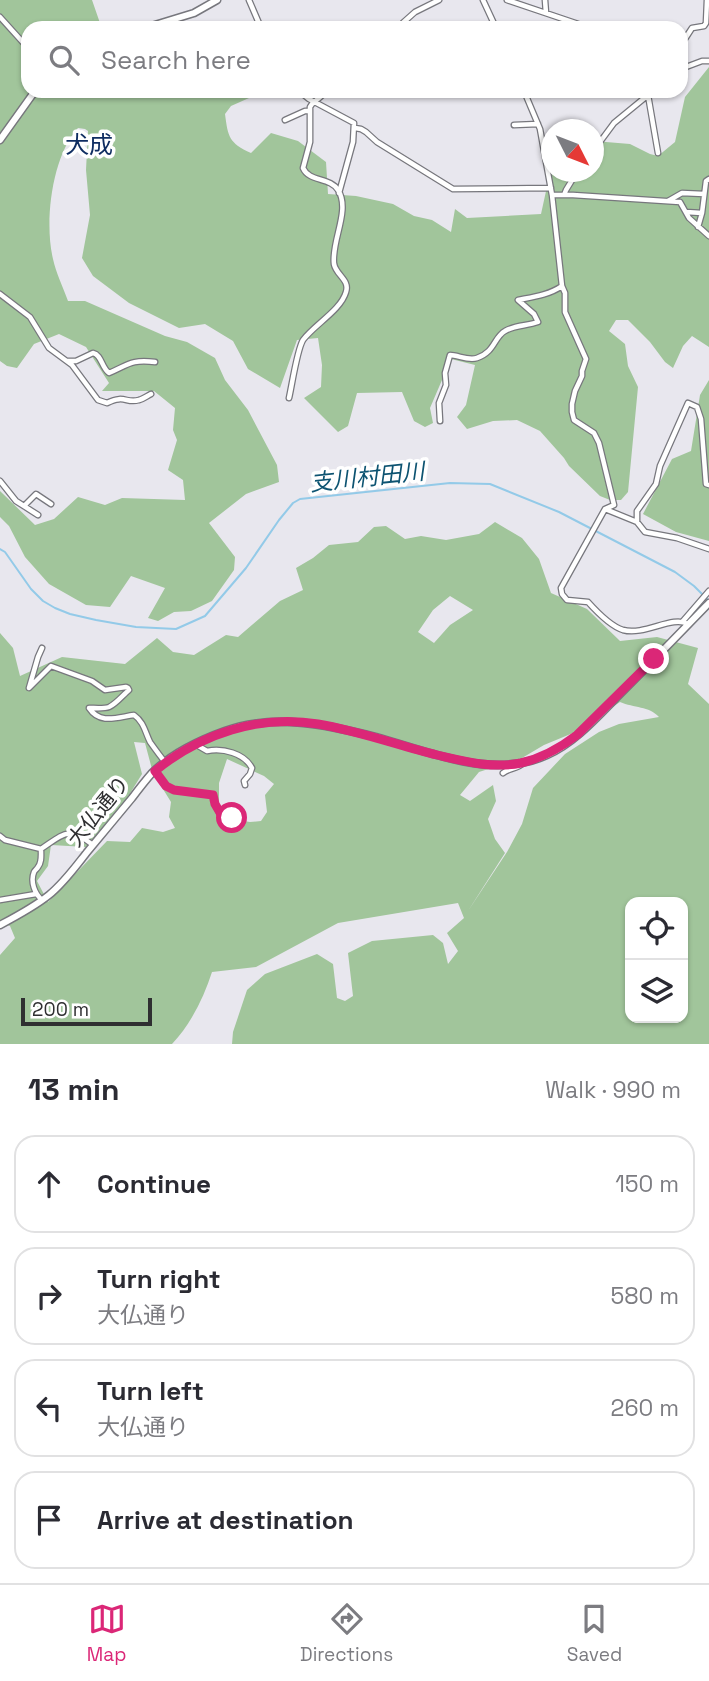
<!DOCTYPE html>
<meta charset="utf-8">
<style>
:root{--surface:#fff;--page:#f7f7f7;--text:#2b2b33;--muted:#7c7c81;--line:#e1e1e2;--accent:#db2777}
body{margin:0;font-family:"Space Grotesk","Noto Sans JP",sans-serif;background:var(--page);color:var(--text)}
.controls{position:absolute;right:21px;bottom:21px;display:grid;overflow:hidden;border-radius:14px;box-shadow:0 2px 5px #0004}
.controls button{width:63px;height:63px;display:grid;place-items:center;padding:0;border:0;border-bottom:2px solid var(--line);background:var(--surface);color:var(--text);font:35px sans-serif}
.compass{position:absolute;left:541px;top:119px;width:63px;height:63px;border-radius:50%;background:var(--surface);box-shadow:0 2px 5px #0004;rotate:132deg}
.scale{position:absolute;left:21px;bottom:18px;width:131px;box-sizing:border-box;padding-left:7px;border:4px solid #2f2f31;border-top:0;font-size:19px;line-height:24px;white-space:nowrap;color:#2f2f31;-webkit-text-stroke:5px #fff;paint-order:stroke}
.stop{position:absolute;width:21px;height:21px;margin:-16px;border:5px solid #db2777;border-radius:50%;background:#fff}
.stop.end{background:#db2777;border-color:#fff;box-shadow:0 2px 7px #0008}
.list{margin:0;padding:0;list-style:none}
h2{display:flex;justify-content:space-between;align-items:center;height:91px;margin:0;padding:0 28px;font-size:30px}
h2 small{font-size:23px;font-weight:400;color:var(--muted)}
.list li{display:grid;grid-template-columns:46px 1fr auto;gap:21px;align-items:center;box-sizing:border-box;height:98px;margin:0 14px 14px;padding:0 14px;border:2px solid var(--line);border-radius:21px}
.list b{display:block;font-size:26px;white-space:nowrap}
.list p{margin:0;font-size:23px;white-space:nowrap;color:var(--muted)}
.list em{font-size:23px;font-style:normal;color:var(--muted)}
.icon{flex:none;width:38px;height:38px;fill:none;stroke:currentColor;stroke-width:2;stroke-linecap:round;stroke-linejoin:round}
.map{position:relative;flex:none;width:709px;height:1044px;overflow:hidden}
.search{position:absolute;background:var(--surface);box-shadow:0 2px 5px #0004;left:21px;right:21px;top:21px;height:77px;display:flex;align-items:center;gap:18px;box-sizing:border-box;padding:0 24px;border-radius:21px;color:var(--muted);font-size:26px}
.sheet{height:539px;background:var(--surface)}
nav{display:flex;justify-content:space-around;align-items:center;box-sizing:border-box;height:98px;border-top:2px solid var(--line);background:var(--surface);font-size:19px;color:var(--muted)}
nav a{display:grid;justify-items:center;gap:4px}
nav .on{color:var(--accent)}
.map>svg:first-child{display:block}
.forest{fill:#a1c59b;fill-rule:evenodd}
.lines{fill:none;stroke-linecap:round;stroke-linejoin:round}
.stream{stroke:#93cae8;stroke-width:2}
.street-casing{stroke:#77777d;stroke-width:7}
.secondary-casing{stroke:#77777d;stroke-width:9}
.street{stroke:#fff;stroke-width:4.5}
.secondary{stroke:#fff;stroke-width:6}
.route{stroke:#db2777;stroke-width:9}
.labels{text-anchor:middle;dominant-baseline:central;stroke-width:7;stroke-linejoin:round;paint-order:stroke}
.street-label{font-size:21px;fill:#2f2f31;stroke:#fff}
.water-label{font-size:23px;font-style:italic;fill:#0d5371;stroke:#fff}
.quarter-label{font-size:24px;fill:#0f2d61;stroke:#fff}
</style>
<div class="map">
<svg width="709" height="1044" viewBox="0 0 709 1044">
<rect width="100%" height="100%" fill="#e8e7ee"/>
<path class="forest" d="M0,0H92L101,26L103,28H28V91H253V94L249,98L231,106L225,114C228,137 229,143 251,153L271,133L298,141L326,162L328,194L356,196L393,204L414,216L432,220L451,232L455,209L467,218L541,214L550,173L551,152L552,172H594V141L630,144L650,154L658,156L675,142L685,97L709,67V347L692,336L683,346L673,368L665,362L650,342L628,320H616L609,331L625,344L628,366L638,387L628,492L621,500H610L600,496L569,466L564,458L540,431L517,420L493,421L467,429L457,417L466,405L475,365L451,359L430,408L433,423L425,427L414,421L402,392L357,393L348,426L338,432L304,398L321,387L322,365L318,338L297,340L280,388L248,369L233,341L205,324L179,328L129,303L93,276L82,258L90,215L86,170L88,131L85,129L78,128C52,156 44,222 53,259C56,273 63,287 68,301H85L165,336L187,342L215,358L225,380L248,410L277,465L279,482L246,494L209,523L235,557L234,570L212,601L191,611L174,612L158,621L148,618L165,588L131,576L110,607L86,605L49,584L25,557L9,526L0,517V491L35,525L54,519L78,497L105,505L122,498L185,500L183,480L168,470L177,440L173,430L175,408L154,391H102L109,383L86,347L59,334L34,344L17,368L7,366L0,361Z
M709,380V541L676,532L643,514L672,459L691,451L700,395Z
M495,522L522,538L539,559L551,593L587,609L620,641L657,637L698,648L688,684L709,704V1044H232L233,1032L247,990L265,974L317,954L333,964L337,998L345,1001L353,996L348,953L372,941L433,935L443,943L448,964L458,951L447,933L464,918L458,903L338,923L256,967L212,972C204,997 191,1024 172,1044H0V955L15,938L10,926L0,921V633L13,648L20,676L62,657L125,664L157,638L173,652L194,655L226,635L238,637L280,601L303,590L296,568L313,558L329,545L358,542L374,527L386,526L405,539L421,536L446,540L479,534ZM450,596L473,610L450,625L434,643L418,632L433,610ZM620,702C634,708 649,706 659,717L619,724L599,732L565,754L533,788L522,824L507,852L468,911L505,853L495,839L488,819L496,801L493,785L470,801L460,795L479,772L522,758L544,745L573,733ZM134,742L145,743L153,773L171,802L169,817L175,828L163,832L142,828L130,842L107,841L48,902L37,881L48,866L51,845L86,847L121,808L142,774ZM227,759L264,776L274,784L265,795L267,812L261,821L250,822L219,817V783ZM630,902H683V1018H630Z"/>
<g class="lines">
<path class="stream" d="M0,549L5,552L31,589L43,601L55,608L70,614L96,620L136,627L176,629L205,616L246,568L279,520L293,503L300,499L450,483L490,484L559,512L675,572L694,586L708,600"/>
<defs>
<path id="street" d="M249,0L261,28
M483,0L496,28
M507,0L590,28
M545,0L546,13
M0,17L28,48
M397,28L415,12L439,0
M681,45L692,28L704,26L706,23L707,0
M681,65L686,67L702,61H709
M299,91L309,99L354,123L353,142L339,193
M524,91L540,129L552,195L562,286L565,293V312L586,359L582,371V376L575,391L572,404V412L574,420L594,433L599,443L614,505L605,509L561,588L562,594L567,600L588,602C597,612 610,626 623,630C645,636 672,615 688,624
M648,95L658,153
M285,120L305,111H309
M514,125L538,124
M355,128L361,129L366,132L377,142L453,189L551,188
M594,150L614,123L653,91
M552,195H573L680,202L689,218L709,236
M564,195L566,190L577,172
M668,201L682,193L704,194
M686,212L702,213
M698,227L702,213L706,181L709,179
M0,294L30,317L49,348L72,365L98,400L107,403C125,394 126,404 139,400C143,399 147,396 151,394
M67,361H76L93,353C102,355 101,367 109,373C128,365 131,359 155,362
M289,398C292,385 297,350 303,340C314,325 341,310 346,292C350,280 336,275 334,264C331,241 351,210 338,190C330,177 309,182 303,168L310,142V107L312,104L327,91
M440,421L439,403L446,385L445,373L450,355C458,355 468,361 477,358C495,352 494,337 505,331C515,325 527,326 538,322L534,314L518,300C533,297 549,295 562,286
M0,481L16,501L38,515
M24,506L36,494L51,504
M605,509L637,522L645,532L677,538L709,549
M637,522V511L656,484L660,466L688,403L697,407L701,419L706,484L709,485
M683,621L709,591
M42,648L38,657L29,688L51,666L92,681L105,690L126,687L128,688L129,690C123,695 116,704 109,707C104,709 95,708 89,708C100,725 118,717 134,715C144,722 145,732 150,742C155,749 160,756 165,762
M195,744L207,751C223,748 244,753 252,768L250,774L244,781L245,785
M155,771L166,786L174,790L213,795L215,804L221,816L241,821
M503,773C509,768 518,769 523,763
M0,836L5,840L41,849C65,833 68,826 93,845
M41,849C41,856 42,862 38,867C37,869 35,870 34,872C30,882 35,894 42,900
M0,900L36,894"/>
<path id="secondary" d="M145,28L194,13L217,0
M0,140L35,91
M0,925C17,916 34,907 49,895C64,883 76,866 88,851C103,833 117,816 132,798C138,790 145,781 152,773C171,754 200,740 225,731C274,713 328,725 376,737C430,752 492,780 547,755C576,742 598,716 620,694C650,664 679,634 709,603"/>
</defs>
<use href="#street" class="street-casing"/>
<use href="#secondary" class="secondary-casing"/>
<use href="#street" class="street"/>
<use href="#secondary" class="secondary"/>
</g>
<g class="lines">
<path class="route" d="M232,818L222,816L215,804L213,795L174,790L166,786L155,771C200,734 260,714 318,724C359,731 397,745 437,755C463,761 493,769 521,763C542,758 560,748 577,735L654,659"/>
</g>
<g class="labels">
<g class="street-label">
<text transform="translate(98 811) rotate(-51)">大仏通り</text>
</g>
<g class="water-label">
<text transform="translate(367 477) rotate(-6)">支川村田川</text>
</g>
<g class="quarter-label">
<text x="89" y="144">犬成</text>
</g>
</g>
</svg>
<div class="controls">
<button><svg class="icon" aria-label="locate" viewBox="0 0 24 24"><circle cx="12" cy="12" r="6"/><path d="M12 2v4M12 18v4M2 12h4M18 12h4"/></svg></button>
<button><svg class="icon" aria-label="layers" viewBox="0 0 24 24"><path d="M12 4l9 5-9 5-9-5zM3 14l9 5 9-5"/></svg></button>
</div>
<svg class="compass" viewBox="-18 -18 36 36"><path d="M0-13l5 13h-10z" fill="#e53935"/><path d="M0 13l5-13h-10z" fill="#7c7c81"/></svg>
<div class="scale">200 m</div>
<div class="stop" style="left:232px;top:818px"></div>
<div class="stop end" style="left:654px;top:659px"></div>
<div class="search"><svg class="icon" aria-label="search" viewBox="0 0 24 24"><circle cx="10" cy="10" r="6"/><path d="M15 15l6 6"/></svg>Search here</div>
</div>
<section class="sheet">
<h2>13 min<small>Walk · 990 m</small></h2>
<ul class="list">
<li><svg class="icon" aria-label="ahead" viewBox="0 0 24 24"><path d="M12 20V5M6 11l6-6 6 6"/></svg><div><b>Continue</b></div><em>150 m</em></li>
<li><svg class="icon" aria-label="right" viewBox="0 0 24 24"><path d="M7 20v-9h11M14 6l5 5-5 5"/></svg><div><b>Turn right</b><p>大仏通り</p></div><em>580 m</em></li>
<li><svg class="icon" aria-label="left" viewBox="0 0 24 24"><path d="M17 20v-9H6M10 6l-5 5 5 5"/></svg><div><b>Turn left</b><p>大仏通り</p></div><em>260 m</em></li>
<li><svg class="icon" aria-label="arrive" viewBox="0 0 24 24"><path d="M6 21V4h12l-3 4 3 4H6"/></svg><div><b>Arrive at destination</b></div></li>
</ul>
</section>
<nav>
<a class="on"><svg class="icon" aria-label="map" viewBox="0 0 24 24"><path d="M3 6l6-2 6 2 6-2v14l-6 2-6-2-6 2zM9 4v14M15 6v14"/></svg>Map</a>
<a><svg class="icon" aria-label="directions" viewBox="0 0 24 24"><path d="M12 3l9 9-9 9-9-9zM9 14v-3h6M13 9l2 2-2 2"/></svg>Directions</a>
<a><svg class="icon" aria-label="saved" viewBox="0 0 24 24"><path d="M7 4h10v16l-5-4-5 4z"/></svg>Saved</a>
</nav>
